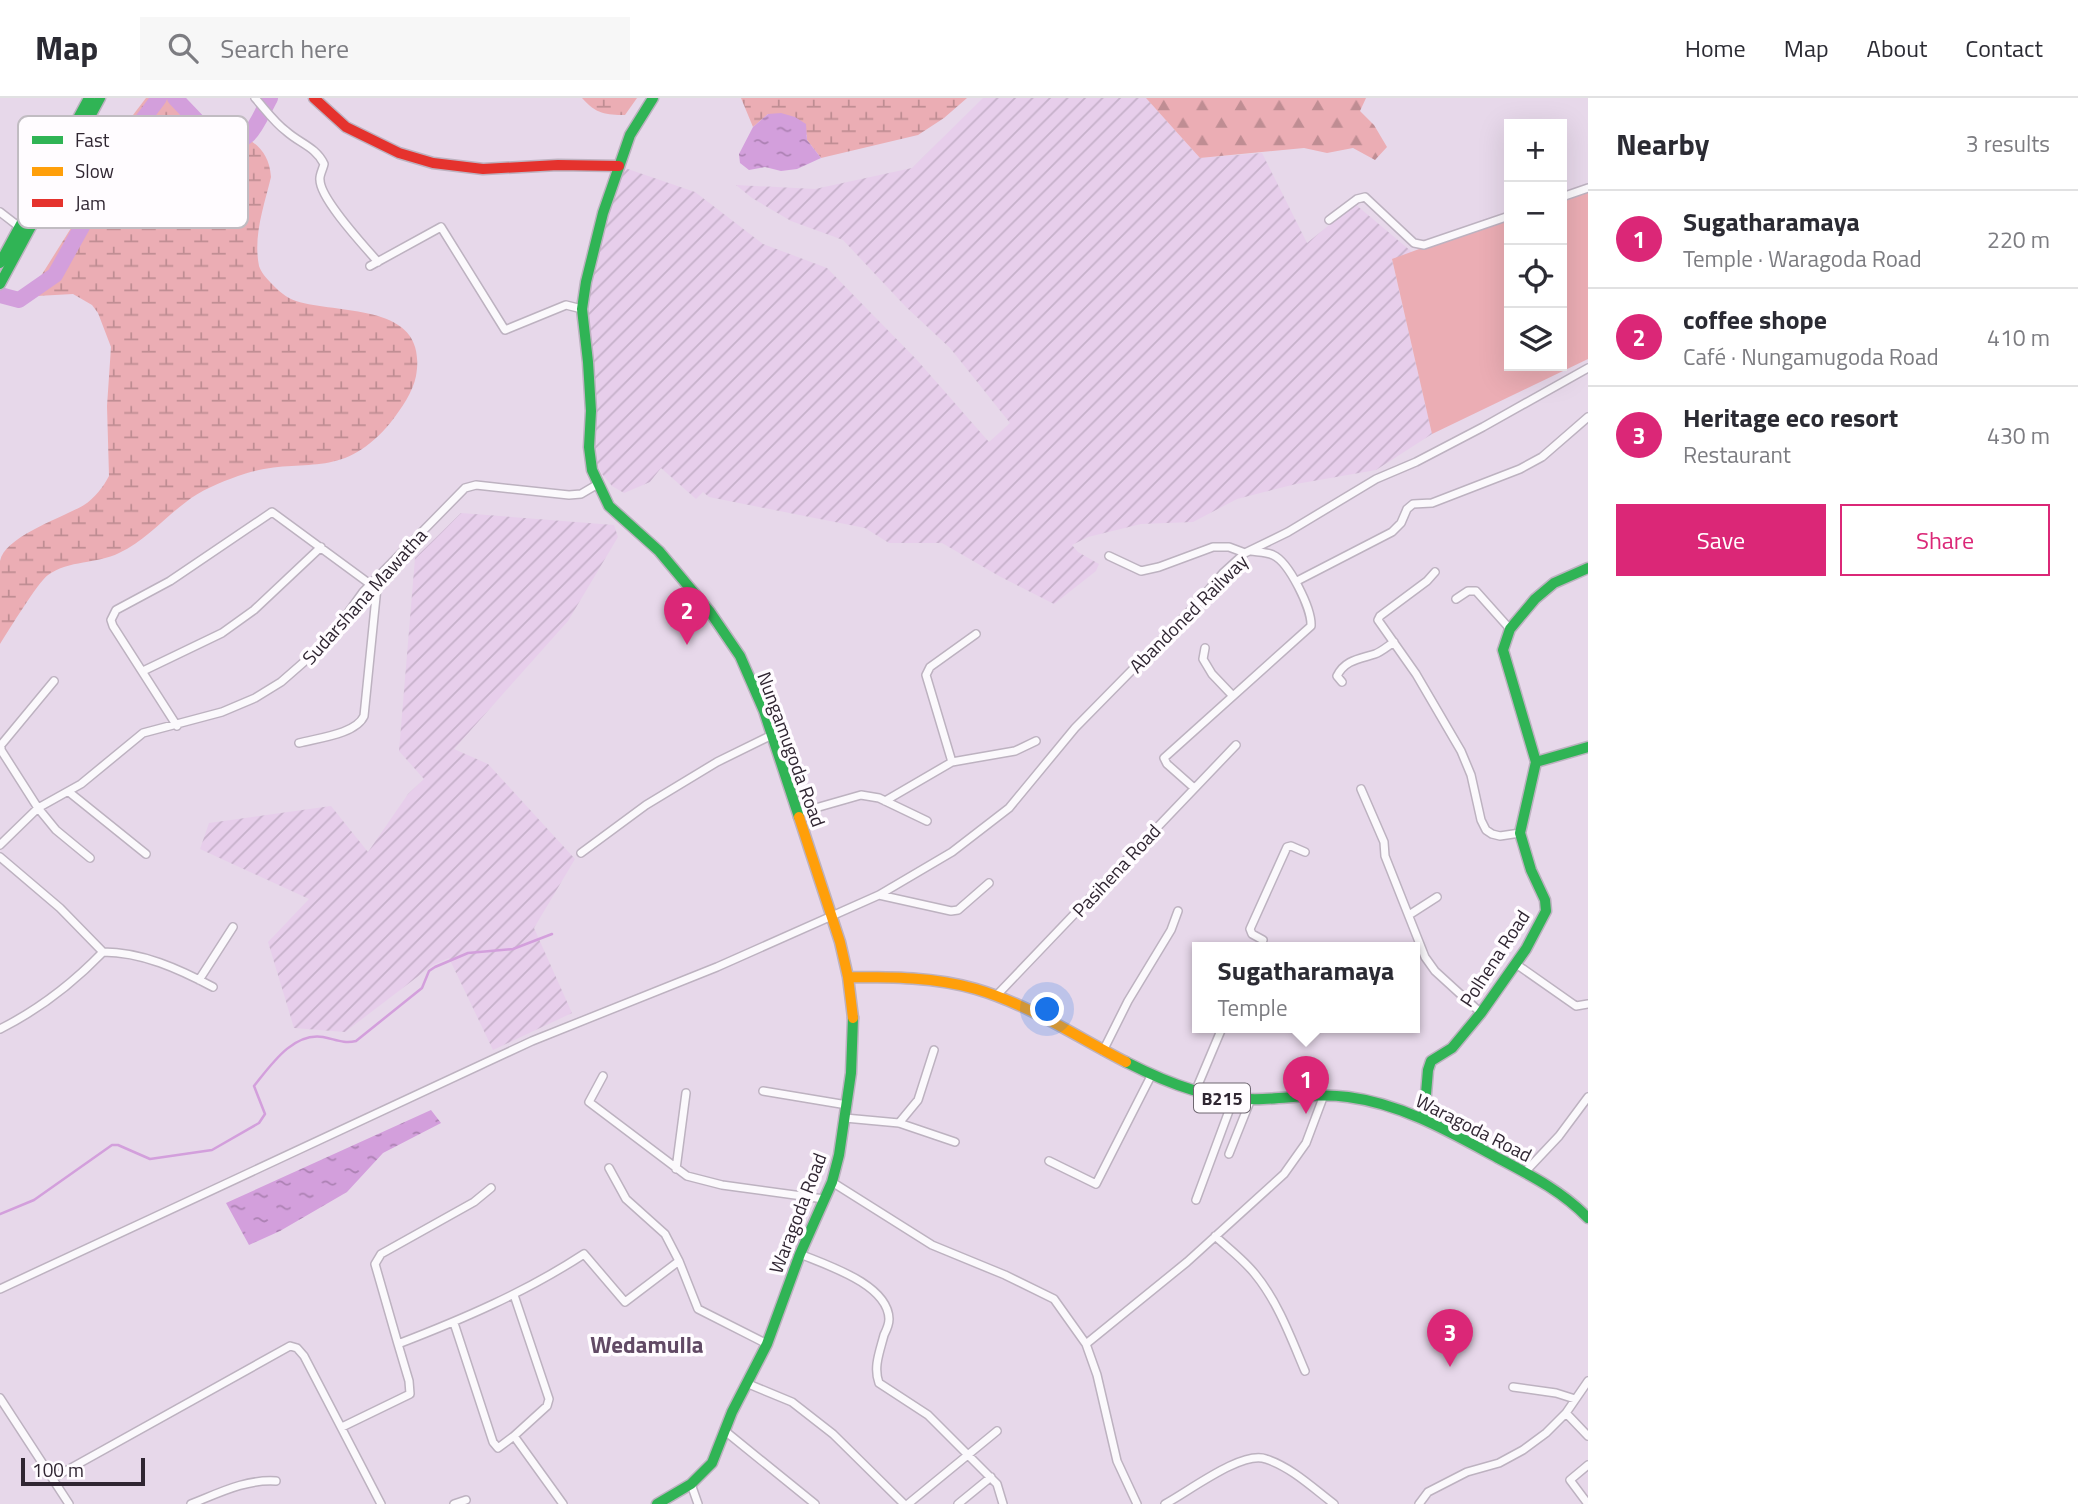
<!DOCTYPE html>
<meta charset="utf-8">
<style>
:root{--surface:#fff;--page:#f7f7f7;--text:#2b2b33;--muted:#7c7c81;--line:#e1e1e2;--accent:#db2777}
body{margin:0;font-family:"Titillium Web",sans-serif;background:var(--page);color:var(--text)}
.controls{position:absolute;right:21px;top:21px;display:grid;overflow:hidden;border-radius:0px;box-shadow:0 7px 28px #0002}
.controls button{width:63px;height:63px;display:grid;place-items:center;padding:0;border:0;border-bottom:2px solid var(--line);background:var(--surface);color:var(--text);font:35px sans-serif}
.scale{position:absolute;left:21px;bottom:18px;width:124px;box-sizing:border-box;padding-left:7px;border:4px solid #302632;border-top:0;font-size:19px;line-height:24px;white-space:nowrap;color:#302632;-webkit-text-stroke:5px #fffcff;paint-order:stroke}
.you{position:absolute;left:1048px;top:912px;width:24px;height:24px;margin:-18px;border:5px solid #fff;border-radius:50%;background:#1a73e8;box-shadow:0 0 0 10px #1a73e833}
.badge{display:grid;place-items:center;width:46px;height:46px;border-radius:50%;background:var(--accent);color:#fff;font-size:23px;font-weight:700}
.pin{position:absolute;translate:-50% -58px;filter:drop-shadow(0 2px 4px #0008)}
.pin::after{content:'';position:absolute;top:37px;width:24px;height:21px;background:inherit;clip-path:polygon(0 0,100% 0,50% 100%)}
.popup{position:absolute;left:1192px;top:844px;width:228px;height:91px;box-sizing:border-box;display:grid;place-content:center;border-radius:0px;background:var(--surface);filter:drop-shadow(0 2px 5px #0005);font-size:23px;white-space:nowrap;color:var(--muted)}
.popup b{font-size:26px;color:var(--text)}
.popup::after{content:'';position:absolute;left:50%;top:100%;margin-left:-14px;border:14px solid transparent;border-top-color:var(--surface)}
.list{margin:0;padding:0;list-style:none}
h2{display:flex;justify-content:space-between;align-items:center;height:91px;margin:0;padding:0 28px;font-size:30px}
h2 small{font-size:23px;font-weight:400;color:var(--muted)}
.list li{display:grid;grid-template-columns:46px 1fr auto;gap:21px;align-items:center;box-sizing:border-box;height:98px;padding:0 28px;border-top:2px solid var(--line)}
.list b{display:block;font-size:26px;white-space:nowrap}
.list p{margin:0;font-size:23px;white-space:nowrap;color:var(--muted)}
.list em{font-size:23px;font-style:normal;color:var(--muted)}
.actions{display:flex;gap:14px;padding:21px 28px}
.actions a{flex:1;padding:16px 0;border:2px solid var(--accent);border-radius:0px;text-align:center;font-size:24px;color:var(--accent)}
.actions .main{background:var(--accent);color:#fff}
.icon{flex:none;width:38px;height:38px;fill:none;stroke:currentColor;stroke-width:2;stroke-linecap:round;stroke-linejoin:round}
.map{position:relative;flex:none;width:1588px;height:1406px;overflow:hidden}
header{display:flex;align-items:center;gap:42px;box-sizing:border-box;height:98px;padding:0 35px;background:var(--surface);border-bottom:2px solid var(--line)}
header strong{font-size:33px}
nav{display:flex;gap:38px;margin-inline-start:auto;font-size:24px}
.search{width:490px;height:63px;background:var(--page);display:flex;align-items:center;gap:18px;box-sizing:border-box;padding:0 24px;border-radius:0px;color:var(--muted);font-size:26px}
main{display:flex}
aside{flex:1;background:var(--surface)}
.map>svg:first-child{display:block}
.industrial{fill:url(#industrial-furrows)}
.forest{fill:url(#forest-firs)}
.wetland{fill:url(#wetland-marsh)}
.garden{fill:#ebadb4}
.water{fill:url(#water-ripples)}
.lines{fill:none;stroke-linecap:round;stroke-linejoin:round}
.stream{stroke:#d39fdc;stroke-width:2.5}
.river{stroke:#d39fdc;stroke-width:16}
.street-casing{stroke:#bdb2c0;stroke-width:10}
.fast-casing{stroke:#bdb2c0;stroke-width:13}
.slow-casing{stroke:#bdb2c0;stroke-width:13}
.jam-casing{stroke:#bdb2c0;stroke-width:13}
.street{stroke:#fbf9fc;stroke-width:7}
.fast{stroke:#30b455;stroke-width:10}
.slow{stroke:#ff9f0a;stroke-width:10}
.jam{stroke:#e5322d;stroke-width:10}
.labels{text-anchor:middle;dominant-baseline:central;stroke-width:7;stroke-linejoin:round;paint-order:stroke}
.shield{fill:#fffcff;stroke:#6e6670;stroke-width:2}
.shield-label{font-size:18px;font-weight:bold;fill:#302632}
.street-label{font-size:19px;fill:#302632;stroke:#fffcff}
.quarter-label{font-size:23px;font-weight:bold;fill:#614a65;stroke:#fffcff}
.key{fill:#fffcff;stroke:#c1bcc2;stroke-width:2}
.key-label{font-size:19px;fill:#302632}
</style>
<header>
<strong>Map</strong>
<div class="search"><svg class="icon" aria-label="search" viewBox="0 0 24 24"><circle cx="10" cy="10" r="6"/><path d="M15 15l6 6"/></svg>Search here</div>
<nav><a>Home</a><a>Map</a><a>About</a><a>Contact</a></nav>
</header>
<main>
<div class="map">
<svg width="1588" height="1406" viewBox="0 0 1588 1406">
<defs>
<pattern id="industrial-furrows" width="10" height="10" patternUnits="userSpaceOnUse" patternTransform="scale(1.75)"><rect width="10" height="10" fill="#e7ceeb"/><path d="M-1 1l2-2M0 10L10 0M9 11l2-2" fill="none" stroke="#c6b1ca"/></pattern>
<pattern id="forest-firs" width="22" height="20" patternUnits="userSpaceOnUse" patternTransform="scale(1.75)"><rect width="22" height="20" fill="#ebadb4"/><path d="M5 1l3.5 6h-7zM16 11l3.5 6h-7z" fill="#bf8d93"/></pattern>
<pattern id="wetland-marsh" width="20" height="14" patternUnits="userSpaceOnUse" patternTransform="scale(1.75)"><rect width="20" height="14" fill="#ebadb4"/><path d="M1 5h8M5 5V1M11 12h8M15 12V8" fill="none" stroke="#bf8d93"/></pattern>
<pattern id="water-ripples" width="26" height="14" patternUnits="userSpaceOnUse" patternTransform="scale(1.75)"><rect width="26" height="14" fill="#d39fdc"/><path d="M2 4q2-2 4 0t4 0M15 11q2-2 4 0t4 0" fill="none" stroke="#ac81b3"/></pattern>
</defs>
<rect width="100%" height="100%" fill="#e7d8ea"/>
<path class="industrial" d="M983,0H1146L1200,60L1262,55L1307,145L1355,106L1412,154L1392,162L1432,336L1376,372L1296,386L1237,401L1193,424L1141,426L1088,439L1072,447L1078,454L1099,466L1096,473L1054,506L999,478L942,445H889L865,430L709,399L703,394L696,401L661,370L650,384L624,395L612,388L602,376L589,349L582,211L619,68L695,94L763,146L827,170L917,262L989,344L1010,325L950,250L906,209L843,142L791,123L752,100L736,87L815,91L912,70Z
M461,415L614,427L618,439L568,523L454,651L488,666L575,761L534,830L572,915L493,952L449,860L433,867L345,934L294,930L268,844L309,801L200,751L209,725L331,708L368,754L408,696L424,681L399,653L415,460Z"/>
<path class="forest" d="M1146,0H1366L1360,13L1374,27L1387,49L1375,62L1353,50L1327,55L1304,50L1200,60Z"/>
<path class="wetland" d="M146,0C155,0 171,0 179,0C187,3 194,13 201,18C229,37 268,36 271,79C264,108 253,138 259,168C261,174 266,180 271,185C279,193 285,199 296,203C342,217 429,204 416,278C413,294 401,311 391,324C339,387 302,355 238,378C221,384 199,393 186,404C163,421 145,443 119,455C97,466 69,462 48,477C38,484 9,532 0,546C0,523 0,485 0,463C5,438 64,419 84,407C94,401 104,388 109,378L107,308L111,249L98,215L92,207L73,196L37,198L34,189L105,76L133,17Z
M582,0H637L625,17C606,17 596,16 582,0Z
M741,0H967L944,20L918,37L821,60L807,42V37L768,16L753,29Z"/>
<path class="garden" d="M1588,90V261L1432,336L1392,161L1509,118V268H1562V99Z"/>
<path class="water" d="M781,15L795,19L806,26L807,42L821,60L797,71L781,73L765,69L749,72L740,65L739,56L753,29L768,16Z
M431,1012L441,1025L383,1055L347,1094L280,1133L249,1147L226,1105Z"/>
<g class="lines">
<path class="stream" d="M0,1116L34,1102L112,1047H118L150,1061L212,1052L259,1025L265,1016L254,988C271,967 293,934 323,939C335,941 343,946 356,943L422,890L429,873L435,869L468,855L513,851L552,836"/>
<path class="river" d="M175,0L219,46C252,48 256,25 270,0
M0,197L19,202L55,177L138,28L159,0"/>
<defs>
<path id="street" d="M255,0C265,11 274,24 286,33C299,45 316,49 324,66C323,71 319,78 320,82C320,101 365,149 378,164
M1562,99L1588,90
M0,114L22,131
M1329,122L1357,101L1365,99L1414,145L1424,147L1509,118
M370,168L441,129L505,232L566,207L582,211
M1109,458L1141,473L1159,469L1213,449H1229L1245,455
M1435,474L1427,483L1380,518L1378,522L1416,576L1461,653L1471,677L1481,722L1486,732L1492,736L1500,738L1520,735
M1297,483L1392,434L1401,425L1407,411L1413,406L1432,405L1520,371L1542,359L1588,319
M1456,501L1468,493H1476L1510,531
M1205,550L1203,561L1212,576L1232,597
M143,573L222,535L254,512L321,449
M54,583L1,647V652L38,710L56,732L90,760
M1342,584L1337,578C1345,562 1359,561 1375,556C1381,554 1388,548 1394,544
M177,628L113,528L111,522L116,512L170,483L272,414L370,486
M299,645C318,640 356,636 364,618L378,479
M952,664L1015,653L1036,643
M1193,689L1167,666L1164,660L1311,528C1312,511 1289,464 1273,457C1267,454 1258,454 1251,453
M1361,691L1384,744L1385,758L1425,859L1435,873L1481,915
M69,694L146,756
M885,703L952,664L926,577L930,569L976,536
M798,715L861,697L879,700L927,723
M0,747L38,710L81,686L143,635L222,614L255,600L281,584L328,543L363,494L465,390L476,387L569,397L581,396L598,386
M581,755L646,707L717,664L772,637
M0,759L60,810L103,854
M879,797L951,813L958,812L989,785
M1409,817L1437,799
M1260,850L1263,842L1252,836L1250,831L1287,749L1291,748L1305,754
M1516,866L1576,908L1588,906
M199,882L233,829
M996,898L1236,647
M0,931C40,911 72,886 103,854C142,854 179,871 213,889
M1103,953L1128,903L1171,832L1178,813
M603,978L589,1004L687,1078L722,1087L824,1101
M763,993L847,1007
M1195,994L1222,930
M845,1020L899,1025L955,1044
M899,1025L918,1002L934,952
M1229,1056L1251,1001
M1049,1063L1096,1086L1151,978
M609,1070L626,1101L665,1136L679,1163
M676,1071L686,995
M1525,1074L1559,1038L1588,999
M832,1084L932,1147L1005,1177L1054,1201L1086,1246L1097,1277L1117,1363L1137,1406
M1196,1102L1233,1002
M1215,1138C1228,1150 1244,1162 1255,1176C1278,1204 1291,1240 1305,1273
M800,1156C826,1167 888,1186 889,1221C889,1226 886,1233 884,1237C880,1253 873,1269 879,1285L928,1317L997,1386L1003,1406
M0,1191L532,943L717,869L879,797L952,754L1009,710L1075,630L1196,507L1223,475L1245,455L1288,434L1376,381L1416,364L1483,329L1588,270
M514,1197L549,1301L547,1308L514,1338
M454,1225L493,1344L498,1350L514,1338L563,1406
M398,1246L375,1166L381,1156L474,1104L491,1090
M1086,1246L1187,1164L1284,1076L1306,1045L1324,997
M746,1285L792,1304L833,1336L904,1406
M1513,1289L1556,1295L1575,1301
M0,1300L69,1406
M1566,1315L1588,1338
M342,1329L410,1296L409,1283L398,1246C463,1221 526,1194 584,1156L625,1204L679,1163L698,1211L767,1246
M725,1333L815,1406
M1588,1367L1570,1382L1588,1406
M53,1380L290,1248L297,1250L304,1258L381,1406
M691,1386L698,1406
M191,1406C219,1395 246,1381 276,1383
M454,1406L466,1402
M908,1406L997,1333
M958,1406L991,1379
M1165,1406C1188,1394 1242,1352 1266,1361C1291,1369 1313,1390 1334,1406
M1419,1406L1428,1394L1467,1374L1499,1365L1523,1352L1546,1335L1566,1315L1588,1283"/>
<path id="fast" d="M653,0L630,37L603,115L586,184L582,211L588,264L591,313L589,349L592,372L609,408L659,453L710,514L740,558L764,613L799,719
M0,165L89,0
M0,186L100,0
M1536,664L1588,649
M1126,964C1171,987 1213,1003 1263,1001C1292,1000 1319,995 1348,999C1403,1006 1452,1035 1500,1061C1532,1078 1563,1094 1588,1120
M1424,1020L1428,972L1431,963L1452,950L1481,915L1526,851L1546,813L1545,802L1531,772L1520,735L1536,664L1503,552L1510,531L1535,501L1554,485L1588,470
M657,1406L691,1386L712,1365L732,1314L767,1246L800,1156L832,1084L839,1057L851,975L853,920"/>
<path id="slow" d="M799,719L840,844L848,879
M853,920L848,879C891,879 935,879 976,891C1030,907 1077,939 1126,964"/>
<path id="jam" d="M314,0L346,29L399,55L433,65L483,71L558,67L619,68"/>
</defs>
<use href="#street" class="street-casing"/>
<use href="#fast" class="fast-casing"/>
<use href="#slow" class="slow-casing"/>
<use href="#jam" class="jam-casing"/>
<use href="#street" class="street"/>
<use href="#fast" class="fast"/>
<use href="#slow" class="slow"/>
<use href="#jam" class="jam"/>
</g>
<g class="labels">
<rect class="shield" x="1194" y="985.5" width="56" height="29" rx="5"/>
<g class="shield-label">
<text x="1222" y="1000">B215</text>
</g>
<g class="street-label">
<text transform="translate(364 498) rotate(-48)">Sudarshana Mawatha</text>
<text transform="translate(1188 515) rotate(-45)">Abandoned Railway</text>
<text transform="translate(792 651) rotate(70)">Nungamugoda Road</text>
<text transform="translate(1116 772) rotate(-47)">Pasihena Road</text>
<text transform="translate(1494 860) rotate(-57)">Polhena Road</text>
<text transform="translate(1474 1029) rotate(27)">Waragoda Road</text>
<text transform="translate(797 1115) rotate(-69)">Waragoda Road</text>
</g>
<g class="quarter-label">
<text x="647" y="1246">Wedamulla</text>
</g>
</g>
<rect x="18" y="18" width="230" height="112" rx="10" class="key"/>
<rect x="32" y="38" width="31" height="8" fill="#30b455"/>
<rect x="32" y="69" width="31" height="9" fill="#ff9f0a"/>
<rect x="32" y="101" width="31" height="8" fill="#e5322d"/>
<g class="key-label">
<text x="75" y="49">Fast</text>
<text x="75" y="80">Slow</text>
<text x="75" y="112">Jam</text>
</g>
</svg>
<div class="controls">
<button>+</button>
<button>−</button>
<button><svg class="icon" aria-label="locate" viewBox="0 0 24 24"><circle cx="12" cy="12" r="6"/><path d="M12 2v4M12 18v4M2 12h4M18 12h4"/></svg></button>
<button><svg class="icon" aria-label="layers" viewBox="0 0 24 24"><path d="M12 4l9 5-9 5-9-5zM3 14l9 5 9-5"/></svg></button>
</div>
<div class="scale">100 m</div>
<div class="you"></div>
<div class="pin badge" style="left:1306px;top:1016px">1</div>
<div class="popup"><b>Sugatharamaya</b>Temple</div>
<div class="pin badge" style="left:687px;top:547px">2</div>
<div class="pin badge" style="left:1450px;top:1269px">3</div>
</div>
<aside>
<h2>Nearby<small>3 results</small></h2>
<ul class="list">
<li><span class="badge">1</span><div><b>Sugatharamaya</b><p>Temple · Waragoda Road</p></div><em>220 m</em></li>
<li><span class="badge">2</span><div><b>coffee shope</b><p>Café · Nungamugoda Road</p></div><em>410 m</em></li>
<li><span class="badge">3</span><div><b>Heritage eco resort</b><p>Restaurant</p></div><em>430 m</em></li>
</ul>
<div class="actions"><a class="main">Save</a><a>Share</a></div>
</aside>
</main>
